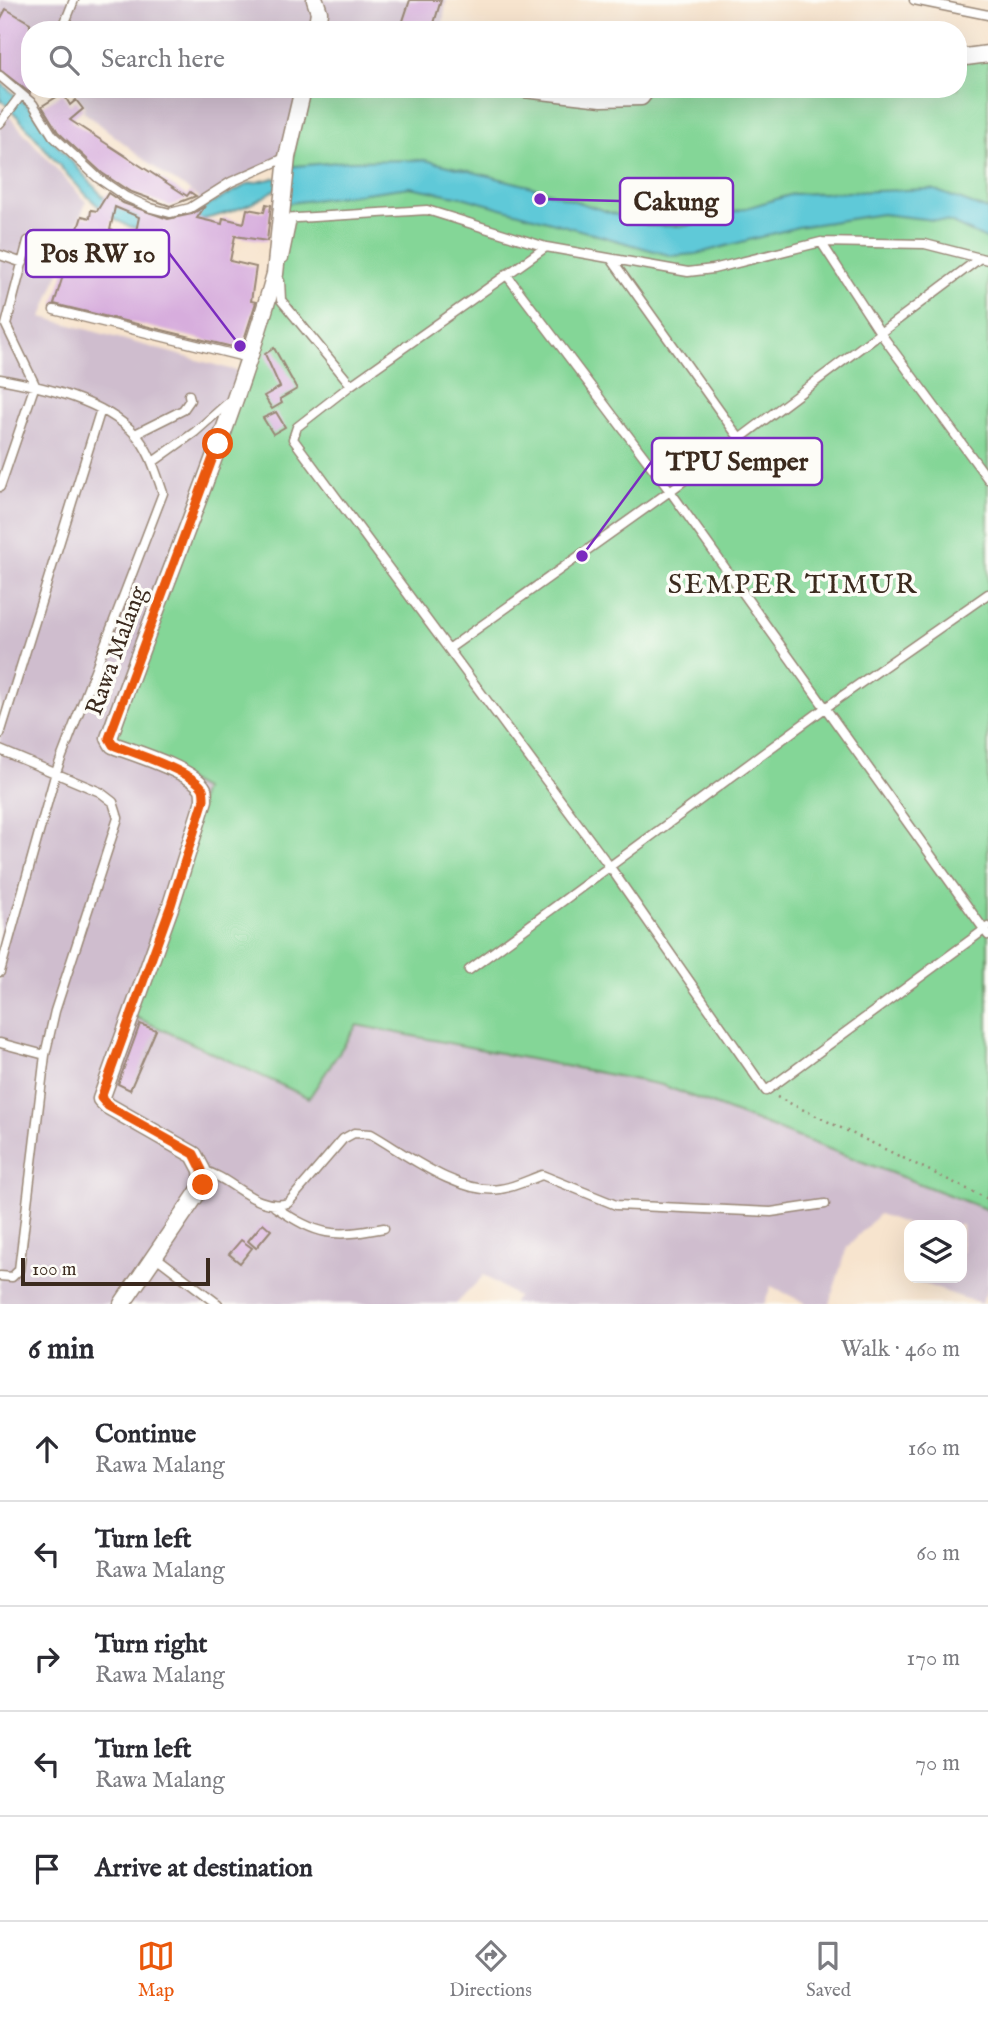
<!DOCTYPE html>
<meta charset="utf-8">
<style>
:root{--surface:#fff;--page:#f2f2f3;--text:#2b2b33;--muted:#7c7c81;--line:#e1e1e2;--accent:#ea580c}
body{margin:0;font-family:"IM FELL English",serif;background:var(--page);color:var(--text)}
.controls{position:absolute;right:21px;bottom:21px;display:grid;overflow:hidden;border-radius:14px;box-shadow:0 7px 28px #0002}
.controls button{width:63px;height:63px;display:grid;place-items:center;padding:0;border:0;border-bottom:2px solid var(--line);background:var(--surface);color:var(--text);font:35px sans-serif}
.scale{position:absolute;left:21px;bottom:18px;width:189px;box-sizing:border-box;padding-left:7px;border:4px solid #3b2a1e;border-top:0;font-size:19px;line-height:24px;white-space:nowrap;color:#3b2a1e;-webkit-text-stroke:5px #fdfcf7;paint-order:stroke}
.stop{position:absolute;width:21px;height:21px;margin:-16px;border:5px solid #ea580c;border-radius:50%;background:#fff}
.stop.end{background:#ea580c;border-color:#fff;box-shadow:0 2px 7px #0008}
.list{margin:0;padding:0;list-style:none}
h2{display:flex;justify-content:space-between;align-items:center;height:91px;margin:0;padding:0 28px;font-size:30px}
h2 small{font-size:23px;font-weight:400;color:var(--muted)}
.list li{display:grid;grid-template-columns:46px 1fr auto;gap:21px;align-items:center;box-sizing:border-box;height:105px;padding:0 28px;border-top:2px solid var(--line)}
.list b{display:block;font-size:26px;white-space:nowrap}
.list p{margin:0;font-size:23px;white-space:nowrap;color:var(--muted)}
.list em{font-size:23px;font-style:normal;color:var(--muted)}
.icon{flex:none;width:38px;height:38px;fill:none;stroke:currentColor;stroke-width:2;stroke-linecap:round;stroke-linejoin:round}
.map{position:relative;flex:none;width:988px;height:1304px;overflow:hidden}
.search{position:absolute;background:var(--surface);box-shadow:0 7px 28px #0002;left:21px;right:21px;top:21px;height:77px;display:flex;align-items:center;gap:18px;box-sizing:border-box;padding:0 24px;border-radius:28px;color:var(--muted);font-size:26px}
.sheet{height:616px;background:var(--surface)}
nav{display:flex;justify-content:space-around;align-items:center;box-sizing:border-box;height:98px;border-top:2px solid var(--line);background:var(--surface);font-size:19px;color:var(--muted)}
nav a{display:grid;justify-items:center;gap:4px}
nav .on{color:var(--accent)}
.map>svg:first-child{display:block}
.industrial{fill:#cfbdce}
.green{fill:#84d697;stroke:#60805a;stroke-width:2}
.water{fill:#5ec9d8;stroke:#4c7a7b;stroke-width:2}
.building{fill:#d7addd;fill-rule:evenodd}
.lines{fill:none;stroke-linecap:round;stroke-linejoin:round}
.service-casing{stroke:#998776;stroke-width:11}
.minor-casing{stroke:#998776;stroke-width:19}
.path{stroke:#998776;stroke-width:2.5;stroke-dasharray:2 5;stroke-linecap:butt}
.service{stroke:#fff;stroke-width:8}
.minor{stroke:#fff;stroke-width:16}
.route{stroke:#ea580c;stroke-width:9}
.labels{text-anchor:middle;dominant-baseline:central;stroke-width:7;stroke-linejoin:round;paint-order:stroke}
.street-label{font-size:24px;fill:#3b2a1e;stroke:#fdfcf7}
.quarter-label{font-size:28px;letter-spacing:2px;fill:#3b2a1e;stroke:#fdfcf7}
.leader{fill:none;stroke:#7b2cbf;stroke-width:2.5}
.callout-dot{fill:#7b2cbf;stroke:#fdfcf7;stroke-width:2.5}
.callout{fill:#fdfcf7;stroke:#7b2cbf;stroke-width:2.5}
.callout-label{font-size:26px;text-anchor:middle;font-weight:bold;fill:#3b2a1e}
</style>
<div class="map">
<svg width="988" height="1304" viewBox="0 0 988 1304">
<rect width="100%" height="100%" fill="#fdfcf7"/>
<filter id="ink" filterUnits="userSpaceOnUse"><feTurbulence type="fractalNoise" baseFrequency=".0143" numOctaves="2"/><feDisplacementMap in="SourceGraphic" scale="14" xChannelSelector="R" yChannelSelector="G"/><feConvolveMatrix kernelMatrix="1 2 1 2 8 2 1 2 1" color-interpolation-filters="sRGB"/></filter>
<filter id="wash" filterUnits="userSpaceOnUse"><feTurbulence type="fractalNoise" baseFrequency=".00686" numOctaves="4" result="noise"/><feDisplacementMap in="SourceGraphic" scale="28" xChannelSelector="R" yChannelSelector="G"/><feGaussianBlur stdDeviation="1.57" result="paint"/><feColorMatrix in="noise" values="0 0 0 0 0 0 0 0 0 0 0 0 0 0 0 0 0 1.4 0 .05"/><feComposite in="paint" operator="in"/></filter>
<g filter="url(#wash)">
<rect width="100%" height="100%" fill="#f7e4ce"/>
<path class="industrial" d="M0,0H446L442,30H329L319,19L316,30H30L0,23Z
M72,89H303L287,157L199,203L198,196L163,174L84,112V105Z
M0,106L86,202L42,317L244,373L197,783L357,1025L662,1085L988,1210V1288L981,1304L912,1280L962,1278V1225H909L879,1214L847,1247L829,1304H807L771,1286L764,1304H512L517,1297L484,1275L456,1304H0Z"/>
<path class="green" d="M988,54V1210L662,1085L357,1025L309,1098L131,1015L203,789L109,738L275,274L303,89H524L557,95L647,89H958V58Z"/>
<path class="water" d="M0,82L31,109L53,140L110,205L152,221L188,216L248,184L275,178L282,181C271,199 234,211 213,217C195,221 157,231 139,229C93,222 36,130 0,99Z
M425,160L529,186L651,226H686L793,194L932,189L988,210V240L950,222L882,214L798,227L696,254L672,256L462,197L410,187L282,204L286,167L348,161Z"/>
<g id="blocks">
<path class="building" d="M410,0H441L432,30H400Z
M6,9L30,23V93L0,70V20Z
M63,93L70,105L76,100L83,109L70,120L187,196L190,192L196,196L170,206L129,191L102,173L58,132L42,106Z
M108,193L123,203L168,219L192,214L205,206L197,218L222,224L223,218L244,223L247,209L264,212L266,204L271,205L267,241L235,236L230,261L256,267L251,301L256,302L241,349L54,304L82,216L90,218L91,210L97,211ZM115,207L139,217L135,236L110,230Z
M274,348L297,389L280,399L282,403L272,409L264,396L280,387L265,354Z
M276,412L285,427L273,434L263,418Z
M140,1024L156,1030L130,1090L118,1084Z
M263,1223L271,1230L256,1248L248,1241Z
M241,1240L252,1248L240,1263L229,1254Z"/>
</g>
</g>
<g filter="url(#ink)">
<use href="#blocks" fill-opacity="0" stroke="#998776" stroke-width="2"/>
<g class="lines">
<defs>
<path id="service" d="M914,0L988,15
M62,30L74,0
M0,76L33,104L53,136L98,178L126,197L151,208L170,213L190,208L231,182L287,157
M0,123L21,95
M281,219L427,210L546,247L688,272L713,269L821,242L925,244L988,260
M821,242L881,334L988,479
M546,247L351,385L297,427L293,439L610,867L766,1091L988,927
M0,255L23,263
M284,258L292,219
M612,260L739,438
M506,274L670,491L988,935
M280,281L281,300L351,385
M54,310L249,358
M0,379C44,387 103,400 135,434C150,450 156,473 163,493L56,772L0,972
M135,434L183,410L190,400L189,395
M153,462L195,432L230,401
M0,487L35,385L6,325L28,241
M450,648L670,491L980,258
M0,734L101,409
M0,750L100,792L113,802L118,818L55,1011L45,1055L19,1270L12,1277L0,1276
M469,970L825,708L988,594
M0,1043L45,1055
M202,1170C233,1178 255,1212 288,1203L343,1139L354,1133L371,1134C406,1154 459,1195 500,1189C515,1187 528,1180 542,1175L616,1205L771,1212L825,1204
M275,1207C319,1236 332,1238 384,1228
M156,1257L218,1304"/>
<path id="minor" d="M315,0L319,12L316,30
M958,58L988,54
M524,89L602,98L641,97L647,89
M122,1304L203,1185L202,1170L194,1155L108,1106L101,1099L171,905L204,800C204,796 204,792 203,789C194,771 132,752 113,745L109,738C163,583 230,432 275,274L287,157L303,89"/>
</defs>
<use href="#service" class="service-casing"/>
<use href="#minor" class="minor-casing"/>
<path class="path" d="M777,1097L988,1199"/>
<use href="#service" class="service"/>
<use href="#minor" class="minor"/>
</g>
</g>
<g class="lines" filter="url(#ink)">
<path class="route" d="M203,1185L202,1170L194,1154L108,1106L101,1098L171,905L204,800C204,796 204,792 203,789C194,772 131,752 113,745L109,738L218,444"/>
</g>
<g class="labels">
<g class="street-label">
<text transform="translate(117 651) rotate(-70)">Rawa Malang</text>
</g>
<g class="quarter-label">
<text x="793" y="585">SEMPER TIMUR</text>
</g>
</g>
<path class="leader" d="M540 199L620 201M240 346L169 253M582 556L652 461"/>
<g class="callout-dot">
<circle cx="540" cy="199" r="7"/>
<circle cx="240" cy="346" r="7"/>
<circle cx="582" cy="556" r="7"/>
</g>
<g class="callout">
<rect x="620" y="178" width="113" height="47" rx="7"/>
<rect x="26" y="230" width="143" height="47" rx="7"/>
<rect x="652" y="438" width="170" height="47" rx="7"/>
</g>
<g class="callout-label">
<text x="676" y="210">Cakung</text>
<text x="98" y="262">Pos RW 10</text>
<text x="737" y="470">TPU Semper</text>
</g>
</svg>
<div class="controls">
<button><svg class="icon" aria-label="layers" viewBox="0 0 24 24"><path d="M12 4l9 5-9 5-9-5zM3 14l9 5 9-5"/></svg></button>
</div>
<div class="scale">100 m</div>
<div class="stop" style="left:218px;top:444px"></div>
<div class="stop end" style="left:203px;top:1185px"></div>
<div class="search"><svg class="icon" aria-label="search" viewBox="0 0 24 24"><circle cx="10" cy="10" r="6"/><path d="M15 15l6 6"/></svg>Search here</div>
</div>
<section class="sheet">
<h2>6 min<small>Walk · 460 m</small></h2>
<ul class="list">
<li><svg class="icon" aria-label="ahead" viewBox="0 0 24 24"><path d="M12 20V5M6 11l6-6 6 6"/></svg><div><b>Continue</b><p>Rawa Malang</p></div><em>160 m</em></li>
<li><svg class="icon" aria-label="left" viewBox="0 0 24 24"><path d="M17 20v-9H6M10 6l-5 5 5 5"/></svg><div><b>Turn left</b><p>Rawa Malang</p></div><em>60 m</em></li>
<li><svg class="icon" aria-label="right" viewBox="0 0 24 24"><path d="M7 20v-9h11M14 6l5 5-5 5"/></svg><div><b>Turn right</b><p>Rawa Malang</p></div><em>170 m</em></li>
<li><svg class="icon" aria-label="left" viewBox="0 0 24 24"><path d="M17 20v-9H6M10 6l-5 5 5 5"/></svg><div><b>Turn left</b><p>Rawa Malang</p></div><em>70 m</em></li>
<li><svg class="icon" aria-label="arrive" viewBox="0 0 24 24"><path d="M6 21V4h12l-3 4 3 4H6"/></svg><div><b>Arrive at destination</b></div></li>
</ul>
</section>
<nav>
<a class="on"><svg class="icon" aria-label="map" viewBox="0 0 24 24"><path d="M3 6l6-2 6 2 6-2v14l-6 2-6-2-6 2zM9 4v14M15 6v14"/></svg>Map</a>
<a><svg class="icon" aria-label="directions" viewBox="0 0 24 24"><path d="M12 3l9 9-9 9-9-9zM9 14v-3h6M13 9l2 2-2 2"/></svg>Directions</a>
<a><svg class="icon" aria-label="saved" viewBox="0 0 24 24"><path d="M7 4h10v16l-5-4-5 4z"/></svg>Saved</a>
</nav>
